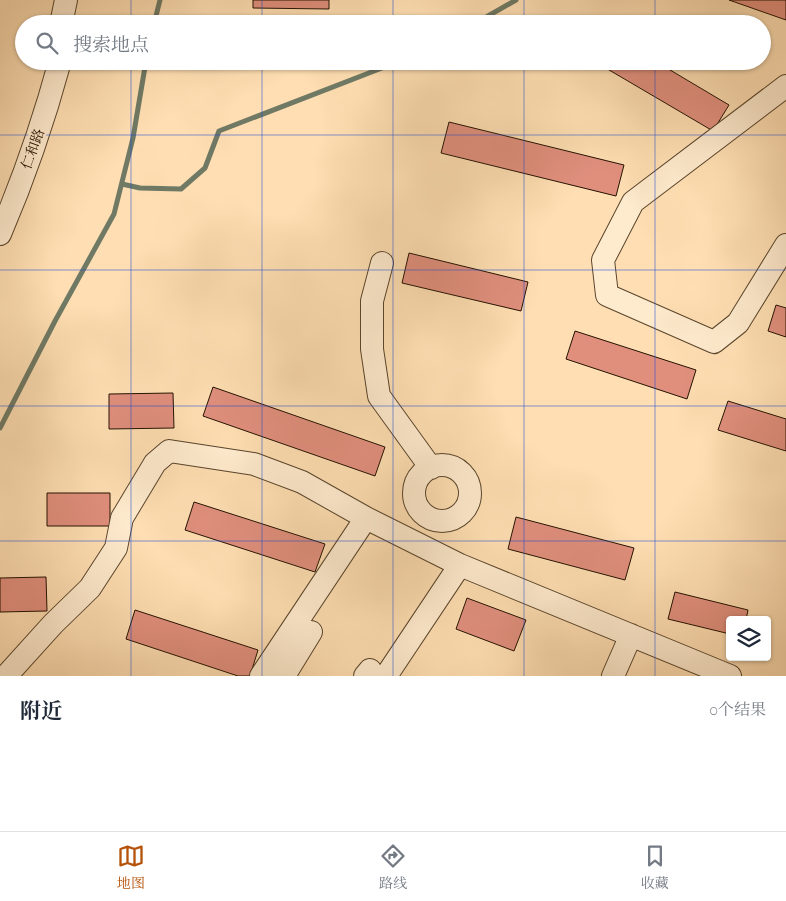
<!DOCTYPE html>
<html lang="zh">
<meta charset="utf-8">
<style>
:root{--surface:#fff;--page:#f2f2f3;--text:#1f2937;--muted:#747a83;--line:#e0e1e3;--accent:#b45309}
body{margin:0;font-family:"IM FELL French Canon","Noto Serif SC",serif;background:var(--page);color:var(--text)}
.controls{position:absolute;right:15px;bottom:15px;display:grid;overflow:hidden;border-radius:5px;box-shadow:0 1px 4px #0004}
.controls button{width:45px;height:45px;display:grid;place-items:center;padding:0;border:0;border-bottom:1px solid var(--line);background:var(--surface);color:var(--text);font:25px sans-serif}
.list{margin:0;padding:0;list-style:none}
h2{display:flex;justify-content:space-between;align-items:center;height:65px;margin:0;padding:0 20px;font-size:21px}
h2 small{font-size:16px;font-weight:400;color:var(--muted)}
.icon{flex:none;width:28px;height:28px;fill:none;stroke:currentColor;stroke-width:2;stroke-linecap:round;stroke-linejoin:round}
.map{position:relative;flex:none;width:786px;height:676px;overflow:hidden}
.search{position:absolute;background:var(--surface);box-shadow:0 1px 4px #0004;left:15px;right:15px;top:15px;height:55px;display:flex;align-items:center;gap:12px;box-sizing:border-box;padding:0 18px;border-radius:28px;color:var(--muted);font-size:19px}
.sheet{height:155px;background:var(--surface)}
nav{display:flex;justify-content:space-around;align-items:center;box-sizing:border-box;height:70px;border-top:1px solid var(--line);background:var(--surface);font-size:14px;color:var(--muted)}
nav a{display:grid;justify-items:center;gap:2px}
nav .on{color:var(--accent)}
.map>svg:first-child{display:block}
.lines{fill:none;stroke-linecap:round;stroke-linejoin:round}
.stream{stroke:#6f7964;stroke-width:5}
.building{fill:#e08f7d;stroke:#241200}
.minor-casing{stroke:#5a452c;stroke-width:24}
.minor{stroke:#feeacd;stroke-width:22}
.grid{fill:none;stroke:#1d4ed8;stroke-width:1;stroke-opacity:0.55}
.labels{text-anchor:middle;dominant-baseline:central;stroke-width:4.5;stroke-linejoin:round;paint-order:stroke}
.street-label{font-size:14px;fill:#241200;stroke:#feeacd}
</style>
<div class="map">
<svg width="786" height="676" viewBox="0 0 786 676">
<rect width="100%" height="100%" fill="#fedeb2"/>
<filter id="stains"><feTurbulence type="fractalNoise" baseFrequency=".004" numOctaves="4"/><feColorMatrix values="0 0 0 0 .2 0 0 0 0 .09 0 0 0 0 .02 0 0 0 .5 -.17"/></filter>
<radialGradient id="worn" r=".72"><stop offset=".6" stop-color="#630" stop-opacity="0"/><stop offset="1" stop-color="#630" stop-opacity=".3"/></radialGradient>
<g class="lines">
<path class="stream" d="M154,24L160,0
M474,24L516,0
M122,184L140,188L181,189L205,168L219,131L400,61
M0,428L55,321L114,214L133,138L146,61"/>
</g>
<path class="building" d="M253,0H329V9L253,8Z
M729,0H786V20Z
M607,61H655L729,105L713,131L604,67Z
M449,122L624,165L616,196L441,153Z
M409,253L528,282L521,311L402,283Z
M776,305L786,308V337L768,331Z
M575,331L696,370L687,399L566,359Z
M213,387L385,447L375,476L203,416Z
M173,393L174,428L109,429V394Z
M728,401L786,419V451L718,430Z
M47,493H110V526H47Z
M194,502L325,544L315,572L185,530Z
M516,517L634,548L625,580L508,549Z
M46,577L47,611L0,612V578Z
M675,592L748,610L746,620H730V634L668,619Z
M467,598L526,620L514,651L456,629Z
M135,610L258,650L250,676H238L126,639Z"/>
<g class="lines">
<defs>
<path id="minor" d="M61,24L66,0
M786,86L633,202L603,260L607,295L714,342L738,323L786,245
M0,234C24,178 44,120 60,61
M382,263L372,301V349L379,396L431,468
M414 493a28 28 0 1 1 56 0a28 28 0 1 1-56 0Z
M6,676L53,624L90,588L116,548L122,518L155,463L169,451L254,464L302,482L366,518L460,565L730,676
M261,676L366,518
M284,676L311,632
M365,676L370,670
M386,676L460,565
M613,676L631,635"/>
</defs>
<use href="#minor" class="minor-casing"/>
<use href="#minor" class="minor"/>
</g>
<path class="grid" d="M131,0V24M262,0V24M393,0V24M524,0V24M655,0V24M131,61V676M262,61V676M393,61V676M524,61V676M655,61V676M0,135H786M0,270H786M0,406H786M0,541H786"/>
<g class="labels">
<g class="street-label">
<text transform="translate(33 149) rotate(-70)">仁和路</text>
</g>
</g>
<rect width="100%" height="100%" filter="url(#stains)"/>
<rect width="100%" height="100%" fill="url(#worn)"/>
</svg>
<div class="controls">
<button><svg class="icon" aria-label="layers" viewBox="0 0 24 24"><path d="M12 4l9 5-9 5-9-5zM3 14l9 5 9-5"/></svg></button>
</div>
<div class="search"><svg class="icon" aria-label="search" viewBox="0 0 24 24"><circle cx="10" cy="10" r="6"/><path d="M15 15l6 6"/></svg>搜索地点</div>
</div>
<section class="sheet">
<h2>附近<small>0个结果</small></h2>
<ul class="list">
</ul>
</section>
<nav>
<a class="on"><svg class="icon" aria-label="map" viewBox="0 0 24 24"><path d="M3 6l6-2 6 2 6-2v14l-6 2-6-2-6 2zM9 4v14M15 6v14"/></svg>地图</a>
<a><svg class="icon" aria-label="directions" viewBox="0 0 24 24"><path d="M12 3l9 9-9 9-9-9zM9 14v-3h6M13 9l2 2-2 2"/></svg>路线</a>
<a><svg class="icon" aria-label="saved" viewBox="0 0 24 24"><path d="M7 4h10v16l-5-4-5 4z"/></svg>收藏</a>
</nav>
